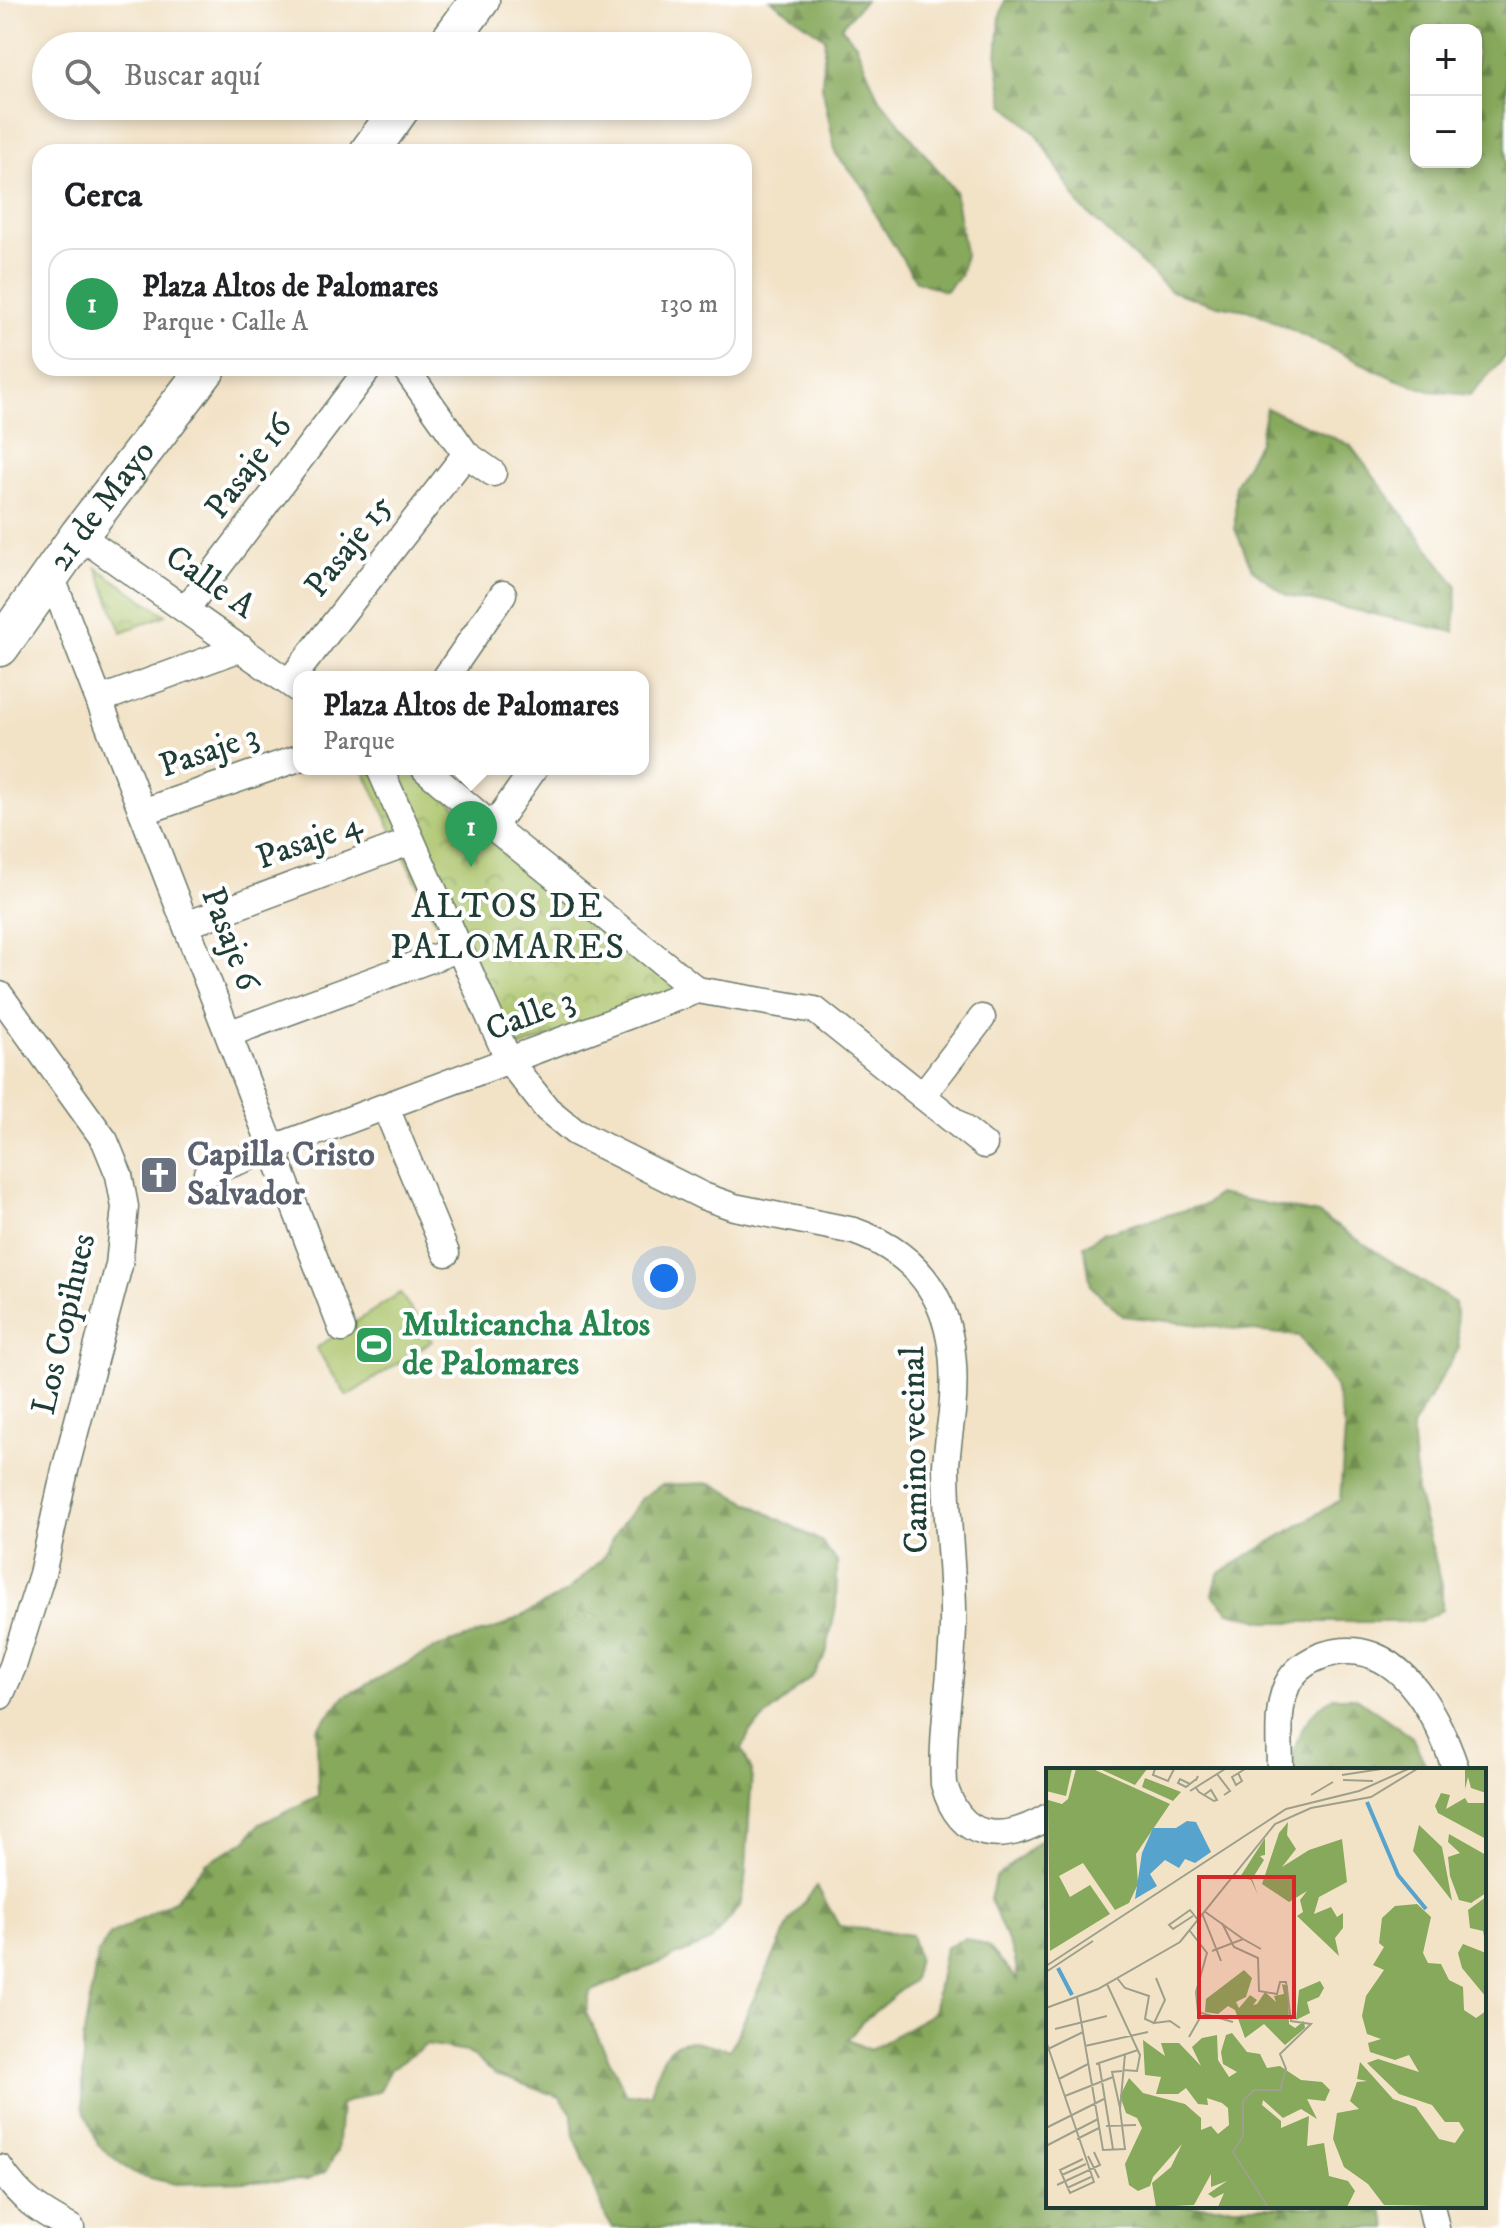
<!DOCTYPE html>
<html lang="es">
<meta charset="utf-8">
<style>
:root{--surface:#fff;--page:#f2f2f2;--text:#202124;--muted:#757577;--line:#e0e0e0;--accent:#d1495b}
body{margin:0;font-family:"IM FELL DW Pica",serif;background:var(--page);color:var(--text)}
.controls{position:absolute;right:24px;top:24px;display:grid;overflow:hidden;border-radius:16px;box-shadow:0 4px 12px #0003}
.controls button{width:72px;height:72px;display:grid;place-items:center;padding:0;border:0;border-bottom:2px solid var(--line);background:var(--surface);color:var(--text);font:40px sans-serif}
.you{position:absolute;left:664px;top:1278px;width:28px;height:28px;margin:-20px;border:6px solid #fff;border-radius:50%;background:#1a73e8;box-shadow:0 0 0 12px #1a73e833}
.badge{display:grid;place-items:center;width:52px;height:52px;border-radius:50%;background:var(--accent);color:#fff;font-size:26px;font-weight:700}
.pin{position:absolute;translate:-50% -66px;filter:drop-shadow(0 2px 4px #0008)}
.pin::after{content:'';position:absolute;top:42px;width:28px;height:24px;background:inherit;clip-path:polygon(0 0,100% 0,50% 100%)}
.popup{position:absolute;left:293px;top:671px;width:356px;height:104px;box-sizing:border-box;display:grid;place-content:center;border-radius:16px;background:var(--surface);filter:drop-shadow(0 2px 6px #0005);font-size:26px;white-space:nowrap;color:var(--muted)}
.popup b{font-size:30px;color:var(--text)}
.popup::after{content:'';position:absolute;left:50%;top:100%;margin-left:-16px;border:16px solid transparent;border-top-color:var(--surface)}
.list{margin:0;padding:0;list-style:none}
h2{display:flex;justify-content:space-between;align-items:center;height:104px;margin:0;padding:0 32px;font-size:34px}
h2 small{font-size:26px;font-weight:400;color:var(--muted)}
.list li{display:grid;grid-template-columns:52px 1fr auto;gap:24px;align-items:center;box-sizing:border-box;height:112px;margin:0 16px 16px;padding:0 16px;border:2px solid var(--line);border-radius:24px}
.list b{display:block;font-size:30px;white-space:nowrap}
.list p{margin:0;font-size:26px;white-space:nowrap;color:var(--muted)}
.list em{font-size:26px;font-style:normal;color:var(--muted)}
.icon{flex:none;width:44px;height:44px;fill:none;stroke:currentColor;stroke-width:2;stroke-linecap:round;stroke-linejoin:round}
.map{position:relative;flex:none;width:1506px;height:2228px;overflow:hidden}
.search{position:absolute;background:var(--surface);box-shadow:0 4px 12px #0003;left:32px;top:32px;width:720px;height:88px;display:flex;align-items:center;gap:20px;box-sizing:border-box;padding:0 28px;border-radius:44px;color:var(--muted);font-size:30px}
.panel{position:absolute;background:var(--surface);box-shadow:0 4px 12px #0003;left:32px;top:144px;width:720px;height:232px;border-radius:24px}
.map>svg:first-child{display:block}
.forest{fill:url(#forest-firs);stroke:#537348;stroke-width:2;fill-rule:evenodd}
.park{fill:url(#park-crowns);stroke:#64804e;stroke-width:2}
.pitch{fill:#aac368;stroke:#64804e;stroke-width:2}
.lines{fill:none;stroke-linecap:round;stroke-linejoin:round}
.street-casing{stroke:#697767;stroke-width:29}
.secondary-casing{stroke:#697767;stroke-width:41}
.street{stroke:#fff;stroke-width:26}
.secondary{stroke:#fff;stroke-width:38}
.labels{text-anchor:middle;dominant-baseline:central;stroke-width:8;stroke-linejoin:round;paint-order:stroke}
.street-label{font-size:34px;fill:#1f3d34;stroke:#fff}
.worship-label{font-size:34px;font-weight:bold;fill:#5b616d;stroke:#fff;text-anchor:start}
.leisure-label{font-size:34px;font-weight:bold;fill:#27864d;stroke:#fff;text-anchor:start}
.neighbourhood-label{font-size:36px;letter-spacing:2px;fill:#1f3d34;stroke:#fff}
.inset-river{fill:none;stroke:#56a3ce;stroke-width:4}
.inset-road{fill:none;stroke:#9ea08c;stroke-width:2}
.view{fill:#d62828;fill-opacity:0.15;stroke:#d62828;stroke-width:4}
.inset-edge{fill:none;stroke:#1f3d34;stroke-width:4}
</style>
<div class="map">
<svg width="1506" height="2228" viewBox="0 0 1506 2228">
<defs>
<pattern id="forest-firs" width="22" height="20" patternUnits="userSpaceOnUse" patternTransform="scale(2)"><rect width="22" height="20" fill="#87a95c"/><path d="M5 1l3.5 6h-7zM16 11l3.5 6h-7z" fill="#6e8b4d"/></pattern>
<pattern id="park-crowns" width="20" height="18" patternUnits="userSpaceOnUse" patternTransform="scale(2)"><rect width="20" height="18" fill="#aac368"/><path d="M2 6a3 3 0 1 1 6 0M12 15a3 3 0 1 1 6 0" fill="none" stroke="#8aa056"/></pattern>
</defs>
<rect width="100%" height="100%" fill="#fff"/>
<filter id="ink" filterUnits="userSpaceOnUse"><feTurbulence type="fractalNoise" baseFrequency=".0125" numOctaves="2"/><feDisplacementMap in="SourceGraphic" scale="16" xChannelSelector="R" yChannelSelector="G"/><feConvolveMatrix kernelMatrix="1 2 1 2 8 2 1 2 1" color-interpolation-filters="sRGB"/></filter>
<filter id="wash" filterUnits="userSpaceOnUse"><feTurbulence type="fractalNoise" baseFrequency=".006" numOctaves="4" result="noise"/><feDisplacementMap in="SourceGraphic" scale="32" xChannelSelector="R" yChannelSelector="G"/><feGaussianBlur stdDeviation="1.8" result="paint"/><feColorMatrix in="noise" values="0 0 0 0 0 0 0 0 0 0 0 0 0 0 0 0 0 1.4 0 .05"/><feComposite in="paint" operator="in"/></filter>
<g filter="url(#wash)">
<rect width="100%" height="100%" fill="#f2e2c6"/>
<path class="forest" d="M771,0H865L841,27L856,44L878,97L955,191L965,254L960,276L945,291L916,281L874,213L867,191L836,154L822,86L825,38Z
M1005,0H1506V356L1470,395L1430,391L1393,378L1252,311L1212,304L1171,291L1081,207L1037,134L1004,104L997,60L1000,17ZM1476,30V162H1416V30Z
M1266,408L1350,445L1457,586L1454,632L1286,595L1252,569L1235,529V485L1259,442Z
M1217,1194L1318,1214L1455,1303L1459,1348L1412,1427L1417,1493L1442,1585V1610L1420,1622H1269L1229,1612L1213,1595L1218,1574L1340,1500L1345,1431L1335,1387L1299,1336L1123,1316L1091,1286L1084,1246L1103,1233L1207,1204Z
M711,1483L822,1542L837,1562L836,1607L826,1654L814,1674L750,1731L742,1749L752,1772L745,1883L740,1906L711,1941L590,1992L586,2013L627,2095L651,2093C656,2073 664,2039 691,2041C704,2042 717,2047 730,2050L790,1921L817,1886L839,1926L911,1935L918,1958L913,1980L861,2023L848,2040L870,2050L933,2013L945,1948L965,1938L988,1946L1018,1980L1015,1958L990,1900L995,1878L1048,1834V2206H1381L1388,2228H613L606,2217L574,2135L572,2114L560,2097L497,2075L466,2052L426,2045L391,2069L380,2090L341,2104L337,2152L325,2172L307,2180L176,2184L134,2174L98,2145L83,2105V2040L98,1953L110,1935L174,1901L206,1863L245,1841L260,1824L318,1796L317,1729L345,1696L438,1647L503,1626L567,1592L604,1557L614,1535L642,1498L661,1485Z
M1333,1697H1355L1412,1737L1428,1770H1292C1293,1738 1305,1714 1333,1697Z"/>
<path class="park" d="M97,568L166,615L122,632Z
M363,769H409L684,989L499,1055Z"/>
<path class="pitch" d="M400,1293L432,1341L347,1396L316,1348Z"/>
</g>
<g filter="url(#ink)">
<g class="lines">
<defs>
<path id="street" d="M405,368L466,454L493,473
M79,535L299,690
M51,576L342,1329
M186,609L369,368
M446,677L503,594
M289,682L466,454
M99,700L241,648
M380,769L509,1061L547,1109L575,1132L703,1196L734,1207L854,1231C939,1261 960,1328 952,1412C950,1430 947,1448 946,1466C946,1520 954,1572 953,1625C952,1678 941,1732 944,1784C960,1842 1002,1844 1048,1817
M425,769L493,827L697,990
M142,812L299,758
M493,827L534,769
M186,925L412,841
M0,995L105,1141L119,1175L125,1207L119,1265L65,1470L42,1574L13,1666L0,1696
M228,1034L458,949
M922,1096L982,1018
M386,1108L446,1253
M207,1173L697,990L815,1010L984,1145
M1280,1770C1280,1742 1276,1711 1287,1685C1294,1670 1309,1660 1324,1655C1397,1632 1437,1714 1456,1770
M0,2168C20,2199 40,2211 71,2228
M1431,2206L1436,2228"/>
<g id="secondary">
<path d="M446,46L480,0"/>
<path d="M369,152L402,106"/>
<path id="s1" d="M0,647L79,535L207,368"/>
</g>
</defs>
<use href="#street" class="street-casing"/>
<use href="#secondary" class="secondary-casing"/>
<use href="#street" class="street"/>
<use href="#secondary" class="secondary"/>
</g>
</g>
<defs>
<symbol id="church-square" viewBox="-11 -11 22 22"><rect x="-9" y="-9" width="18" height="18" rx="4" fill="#6b7280" stroke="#fff"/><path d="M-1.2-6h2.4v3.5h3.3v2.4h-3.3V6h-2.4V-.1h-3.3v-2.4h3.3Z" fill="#fff"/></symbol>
<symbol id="stadium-square" viewBox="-11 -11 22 22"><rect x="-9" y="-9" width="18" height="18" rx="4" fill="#2e9e5b" stroke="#fff"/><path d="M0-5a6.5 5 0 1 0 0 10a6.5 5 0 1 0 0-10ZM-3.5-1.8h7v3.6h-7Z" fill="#fff"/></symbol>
</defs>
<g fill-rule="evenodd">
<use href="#church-square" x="137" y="1153" width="44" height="44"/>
<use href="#stadium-square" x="352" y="1323" width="44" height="44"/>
</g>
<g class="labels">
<g class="street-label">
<text transform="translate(249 467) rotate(-53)">Pasaje 16</text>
<text stroke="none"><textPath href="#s1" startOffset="174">21 de Mayo</textPath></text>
<text transform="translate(349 546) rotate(-52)">Pasaje 15</text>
<text transform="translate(210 582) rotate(35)">Calle A</text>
<text transform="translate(209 751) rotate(-19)">Pasaje 3</text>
<text transform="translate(309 841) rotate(-20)">Pasaje 4</text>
<text transform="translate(230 939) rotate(69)">Pasaje 6</text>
<text transform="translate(530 1015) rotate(-21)">Calle 3</text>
<text transform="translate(64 1324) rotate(-77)">Los Copihues</text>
<text transform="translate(915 1450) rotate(-91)">Camino vecinal</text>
</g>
<g class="worship-label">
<text x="187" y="1155">Capilla Cristo<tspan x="187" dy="39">Salvador</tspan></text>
</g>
<g class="leisure-label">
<text x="402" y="1325">Multicancha Altos<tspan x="402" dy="39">de Palomares</tspan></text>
</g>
<g class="neighbourhood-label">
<text x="508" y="906">ALTOS DE<tspan x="508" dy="41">PALOMARES</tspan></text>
</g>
</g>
<g transform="translate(1046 1768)">
<rect width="440" height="440" fill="#f2e2c6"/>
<path d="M0,1H26L20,28L0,23ZM30,1H47L124,36L90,86L92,116L83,135L69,142L37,95L13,108L24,129L44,117L64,146L4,183L2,32L16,36L22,31ZM54,1H101L89,17ZM419,1H440V25L425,20L422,9L419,21ZM99,10L135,24L127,33L96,19ZM395,25L404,27L400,41L419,30L422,35H440V71L392,45L389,38ZM242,54L241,67L250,81L236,99L263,82L296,71L301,114L273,129L268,146L285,139L291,149L297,145V160L289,170L293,188L251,148L257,144L254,132L261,123L243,134L216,116L233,65ZM373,57L396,79L406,133L367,83ZM403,66L440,87V125L425,135L413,132L404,108L402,89L414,85L402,74ZM219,70V87L214,88L218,92L206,111L212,127L205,112L194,109ZM440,129V178L437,163L424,160L422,142ZM371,136L385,149L377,185L382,195L395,196L403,212L417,219L418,242L430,250L440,243V439L338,437L322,416L298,399L287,371L291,345L313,341L304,333L311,314L321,313L311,311L314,294L347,331L370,339L393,371L409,375L418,362L413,354H399L386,337L353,326L321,295L332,291L373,304L363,287L349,292L324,284L322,275L335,271L321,266L316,248L320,228L338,202L327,197L338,179L333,175L336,150L349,138ZM417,176L440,185V229L416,200L412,185ZM198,202L206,210L200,229L190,234L193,240L204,227L211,232L207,237L211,236L219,224L230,234L228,228L238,226L236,216L242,218L243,256L249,260L258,253L259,260L239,277L218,256L199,270L189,242L182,238L172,246L159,244L160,231ZM274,213L278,220L273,229L261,234L264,245L250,252L253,222ZM186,265L201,284L214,286L221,300L234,298L255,312L276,314L284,322L279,333L261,331L271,351L255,341L237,350L217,332L216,337L235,353V360L263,348L261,378L278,375L283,408L302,413L309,423L301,439H172L178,425L168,430L162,426L181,413L165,419V406L148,437L110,439L106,415L125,399L136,376L107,409L104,418L92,423L83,417L79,396L96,360L91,350L80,345L74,328L83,310L97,325L139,336L155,350V362L165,358L172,366L183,357L182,340L176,335L161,330L162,337L152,336L140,320L132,326H110L115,309L99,307L97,272L119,288L115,275H133L155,298L146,279L156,270L171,267L172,292L183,309L191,304L177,296L175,284L180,267Z" fill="#87a95c"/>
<path d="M141,53L150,54L165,84L149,95L139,91L133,100L119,92L104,106L111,118L89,131L96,85L107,60H130Z" fill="#56a3ce"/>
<path class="inset-river" d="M321,34L352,107L380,141M12,200L26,227"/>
<path class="inset-road" d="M109,1L107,7L122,13L128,1M192,5L196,13L190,17L186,9L199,1M171,6L184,23L178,27M296,7L335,1M297,12L327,13M144,16L134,11L132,15L140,19L149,12H150L152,8M150,20L153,24L168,33L171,32L165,22L158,27M144,23L179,1M265,27L287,14M158,143L197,171M156,145L175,193M147,148L127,161L123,157L144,142L152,152M176,155L188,179L212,190L213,223L231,226L234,214H240L245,253L265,256L234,286L240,301L234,322H208L197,333V368L187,384L222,439M144,163L161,185L150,224L152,244L187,254M166,183L197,171L215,181M0,198L240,41L313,23L362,1M0,204L47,173M71,210L79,220L103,228L99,251L108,255M110,210L119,232L108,255L124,253L134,260M61,216L94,287L91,303L77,302M31,229L57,382L79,381L74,341L79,286M0,240L52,221L134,174L229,56L265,40L325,29L371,1M9,261L61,248M143,269L155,248M0,273L48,414L24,425L14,402L37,391M39,278L102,264M0,282L37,264M53,295L67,381M50,296L92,282M13,311L42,296M19,328L67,309M74,340L66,304L76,303M60,358L90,357M0,360L58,331M31,371L53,360M0,378L52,351M42,388L53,410M16,407L40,396M11,417L54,397L48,384M21,420L45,409"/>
<path class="view" d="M153,109H248V249H153Z"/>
<rect width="440" height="440" class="inset-edge"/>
</g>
</svg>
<div class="controls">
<button>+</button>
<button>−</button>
</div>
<div class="you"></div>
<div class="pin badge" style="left:471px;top:867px;background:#2e9e5b">1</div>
<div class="popup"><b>Plaza Altos de Palomares</b>Parque</div>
<div class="search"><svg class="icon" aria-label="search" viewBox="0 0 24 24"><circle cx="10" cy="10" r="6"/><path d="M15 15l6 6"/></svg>Buscar aquí</div>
<section class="panel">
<h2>Cerca<small></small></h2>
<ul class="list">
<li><span class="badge" style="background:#2e9e5b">1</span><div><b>Plaza Altos de Palomares</b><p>Parque · Calle A</p></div><em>130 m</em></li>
</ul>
</section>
</div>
